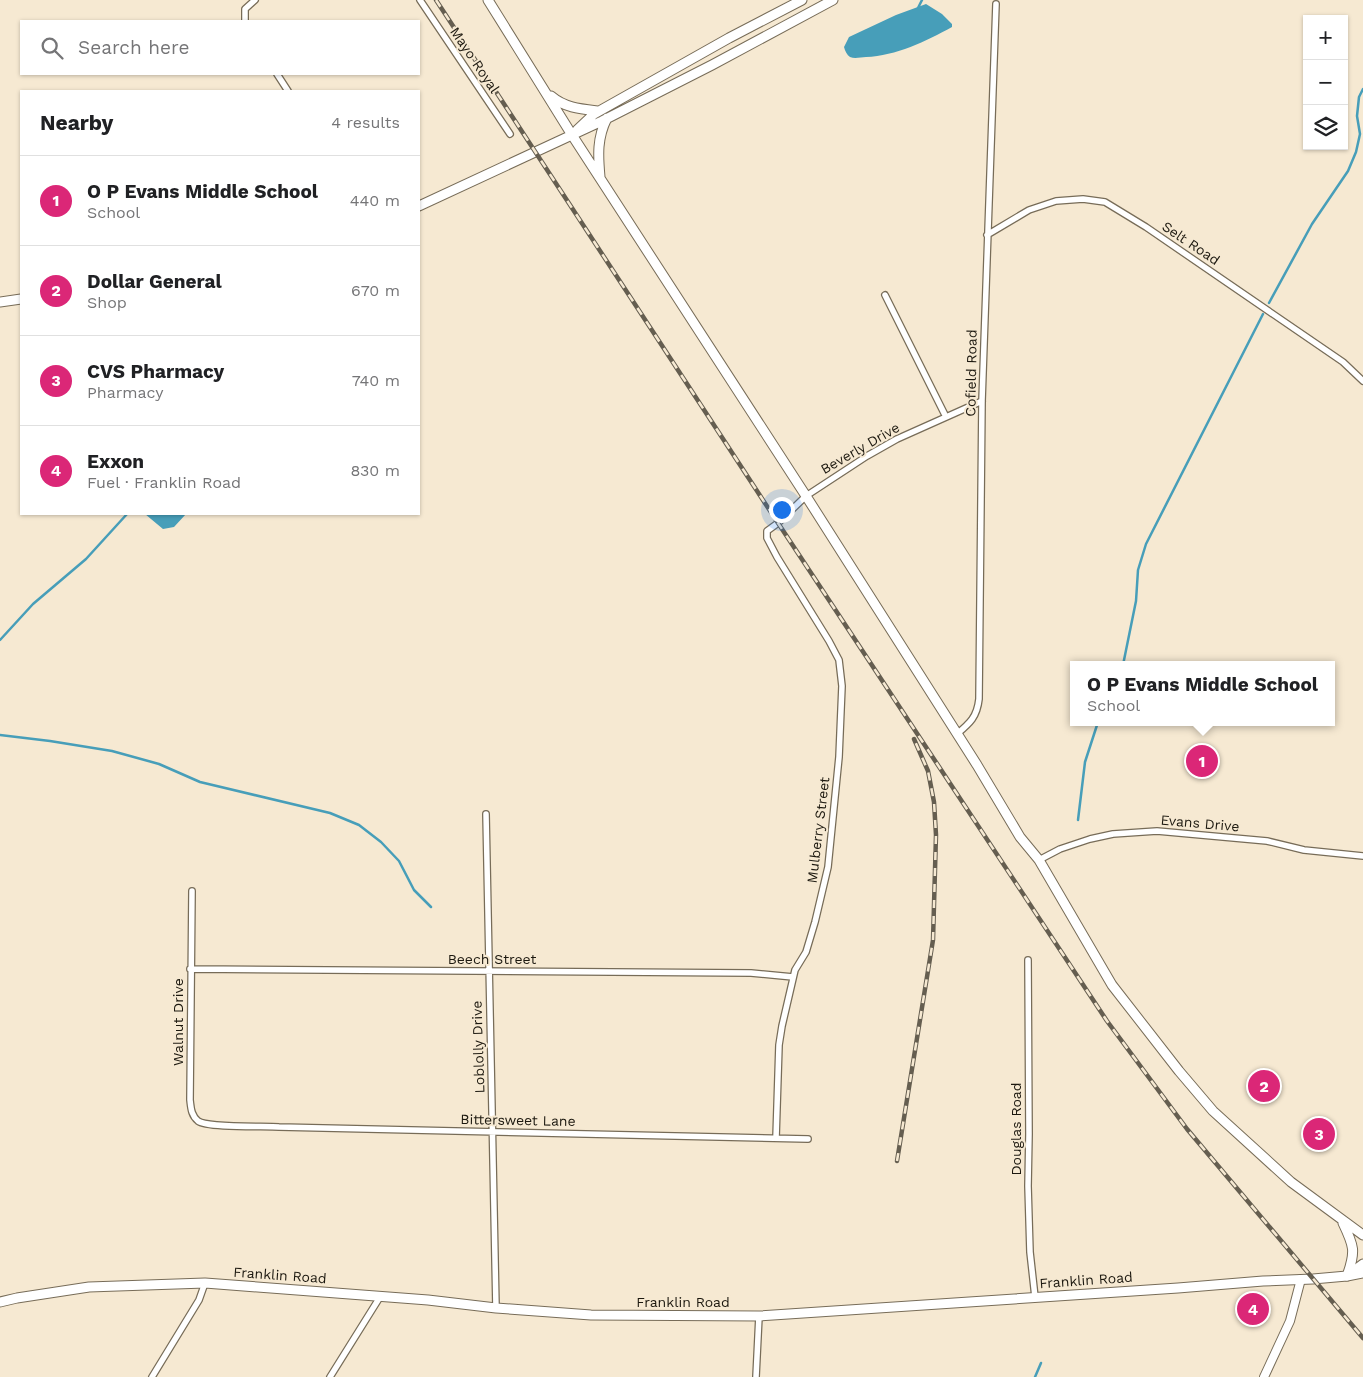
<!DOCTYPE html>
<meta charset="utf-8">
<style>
:root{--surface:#fff;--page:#f2f2f2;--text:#202124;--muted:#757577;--line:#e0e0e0;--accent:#db2777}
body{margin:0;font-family:"Work Sans",sans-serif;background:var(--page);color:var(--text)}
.controls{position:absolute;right:15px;top:15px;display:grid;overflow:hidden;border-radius:0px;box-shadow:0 1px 4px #0004}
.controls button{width:45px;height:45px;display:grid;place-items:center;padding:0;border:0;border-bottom:1px solid var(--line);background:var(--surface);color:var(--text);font:25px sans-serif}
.you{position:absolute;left:781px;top:509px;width:18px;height:18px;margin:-12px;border:4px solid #fff;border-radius:50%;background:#1a73e8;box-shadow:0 0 0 8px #1a73e833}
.badge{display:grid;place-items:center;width:32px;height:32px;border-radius:50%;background:var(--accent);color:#fff;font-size:16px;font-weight:700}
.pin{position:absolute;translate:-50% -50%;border:2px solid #fff;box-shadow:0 1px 5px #0006}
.popup{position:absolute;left:1070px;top:661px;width:265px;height:65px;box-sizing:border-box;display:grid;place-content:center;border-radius:0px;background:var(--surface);filter:drop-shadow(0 1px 4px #0005);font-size:16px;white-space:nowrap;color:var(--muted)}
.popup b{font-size:19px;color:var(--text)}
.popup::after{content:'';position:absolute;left:50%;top:100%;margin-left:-10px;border:10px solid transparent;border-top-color:var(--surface)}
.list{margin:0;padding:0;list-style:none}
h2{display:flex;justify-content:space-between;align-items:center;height:65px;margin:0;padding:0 20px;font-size:21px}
h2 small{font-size:16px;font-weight:400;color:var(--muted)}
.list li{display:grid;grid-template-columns:32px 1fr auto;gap:15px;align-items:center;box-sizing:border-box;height:90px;padding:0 20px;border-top:1px solid var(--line)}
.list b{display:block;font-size:19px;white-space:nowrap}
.list p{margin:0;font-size:16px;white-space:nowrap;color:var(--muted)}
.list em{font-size:16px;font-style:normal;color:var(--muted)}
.icon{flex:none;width:28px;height:28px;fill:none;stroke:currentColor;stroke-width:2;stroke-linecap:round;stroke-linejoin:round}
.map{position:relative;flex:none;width:1363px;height:1377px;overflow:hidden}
.search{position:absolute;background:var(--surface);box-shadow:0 1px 4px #0004;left:20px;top:20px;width:400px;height:55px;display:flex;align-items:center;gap:12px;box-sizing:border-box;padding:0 18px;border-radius:0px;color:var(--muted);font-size:19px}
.panel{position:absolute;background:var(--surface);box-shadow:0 1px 4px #0004;left:20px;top:90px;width:400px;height:425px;border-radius:0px}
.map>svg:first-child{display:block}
.water{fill:#479eb9}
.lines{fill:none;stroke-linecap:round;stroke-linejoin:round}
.stream{stroke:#479eb9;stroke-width:2.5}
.minor-casing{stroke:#776c58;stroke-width:8}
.tertiary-casing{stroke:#776c58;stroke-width:10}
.secondary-casing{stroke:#776c58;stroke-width:11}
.primary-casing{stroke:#776c58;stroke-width:11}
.minor{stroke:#fff;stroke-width:5.5}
.tertiary{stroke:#fff;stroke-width:8}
.secondary{stroke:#fff;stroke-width:9}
.primary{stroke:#fff;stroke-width:9}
.rail-casing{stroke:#655e50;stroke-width:4.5}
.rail{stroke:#f6e9d2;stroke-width:2.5;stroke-dasharray:8;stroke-linecap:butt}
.labels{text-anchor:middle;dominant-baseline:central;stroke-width:4;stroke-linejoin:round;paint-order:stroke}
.street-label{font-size:14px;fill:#1c180f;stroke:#f6e9d2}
</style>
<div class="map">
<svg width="1363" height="1377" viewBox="0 0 1363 1377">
<rect width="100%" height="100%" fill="#f6e9d2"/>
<path class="water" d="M926,4L942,14L952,24V27C926,41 896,56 866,57C861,57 855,59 850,57C847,55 845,51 844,47L849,37L896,15Z
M145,514H186L174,527L163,529Z"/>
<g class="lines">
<path class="stream" d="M918,8L922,0
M1269,303L1312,224L1348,171L1356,152L1360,134L1357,116L1359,97L1363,89
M0,640L33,604L86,559L127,514
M1123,665L1136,601L1138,570L1146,544L1263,314
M0,735L50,741L112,751L159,764L200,782L330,813L359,825L381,842L399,861L414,890L431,907
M1078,820L1085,762L1098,722
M1035,1377L1041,1363"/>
<defs>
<path id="minor" d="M420,0L510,134
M245,21V9L255,0
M277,74L288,91
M987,235L1029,210L1056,201L1083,199L1105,202L1146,227L1343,362L1363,381
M885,295L946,417
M957,734C970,723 977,717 979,699L982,401L996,4
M486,814L496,1308
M1039,860L1060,849L1090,839L1113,834L1157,831L1267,841L1304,850L1363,856
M192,891L190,1100C191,1108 191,1115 198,1121C207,1128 265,1126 279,1127L808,1139
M1028,960L1029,1134L1028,1186L1030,1252L1035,1297
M190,969L751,973L793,977
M776,1138L779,1045L782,1026L795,970L806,952L815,922L828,867L839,757L842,686L839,660L829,641L777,557L767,538V531L778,523L806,496L867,456L897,439L982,401
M152,1377L199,1300L205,1283
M330,1377L380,1297
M756,1377L759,1316"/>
<path id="tertiary" d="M1264,1377L1290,1321L1301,1279"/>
<path id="secondary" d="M0,1302L17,1298L89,1287L205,1283L428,1300L496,1308L591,1315L759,1316L1178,1288L1263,1281L1313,1279L1347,1276L1363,1264"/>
<path id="primary" d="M488,0L572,135L806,496L977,765L1020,837L1039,860L1112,985L1179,1071L1213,1111L1291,1182L1363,1235
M551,96C565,108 581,109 599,111
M577,130L594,114L729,38L802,0
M600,177C598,155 597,138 607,118
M419,206L602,121L712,65L833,0
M0,302L21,299
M1343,1223C1354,1246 1356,1251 1347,1276L1363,1273"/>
</defs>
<use href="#minor" class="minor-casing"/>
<use href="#tertiary" class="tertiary-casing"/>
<use href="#secondary" class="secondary-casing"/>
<use href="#primary" class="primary-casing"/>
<use href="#minor" class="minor"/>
<use href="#tertiary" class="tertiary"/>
<use href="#secondary" class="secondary"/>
<use href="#primary" class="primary"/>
<defs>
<path id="rail" d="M436,0L778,523L1107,1021L1187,1129L1363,1338
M897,1161L933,940L936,835L934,802L928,771L914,739"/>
</defs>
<use href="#rail" class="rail-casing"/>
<use href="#rail" class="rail"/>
</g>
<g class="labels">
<g class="street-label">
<text transform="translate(475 60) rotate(56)">Mayo Royal</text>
<text transform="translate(1191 243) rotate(34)">Selt Road</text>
<text transform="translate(971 373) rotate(-89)">Cofield Road</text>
<text transform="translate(860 448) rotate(-30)">Beverly Drive</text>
<text transform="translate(1200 823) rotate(5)">Evans Drive</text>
<text transform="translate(818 830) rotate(-83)">Mulberry Street</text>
<text x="492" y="959">Beech Street</text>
<text transform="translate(178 1022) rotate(-90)">Walnut Drive</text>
<text transform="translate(478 1047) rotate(-92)">Loblolly Drive</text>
<text transform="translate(518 1120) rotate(1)">Bittersweet Lane</text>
<text transform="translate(1016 1129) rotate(-90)">Douglas Road</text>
<text transform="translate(280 1275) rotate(4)">Franklin Road</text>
<text transform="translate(1086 1280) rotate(-4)">Franklin Road</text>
<text x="683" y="1302">Franklin Road</text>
</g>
</g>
</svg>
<div class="controls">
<button>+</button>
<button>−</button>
<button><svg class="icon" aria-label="layers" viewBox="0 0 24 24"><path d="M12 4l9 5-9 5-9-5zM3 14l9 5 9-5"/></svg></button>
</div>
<div class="you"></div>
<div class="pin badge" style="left:1202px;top:761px">1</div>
<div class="popup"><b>O P Evans Middle School</b>School</div>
<div class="pin badge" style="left:1264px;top:1086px">2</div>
<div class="pin badge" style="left:1319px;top:1134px">3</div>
<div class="pin badge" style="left:1253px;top:1309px">4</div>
<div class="search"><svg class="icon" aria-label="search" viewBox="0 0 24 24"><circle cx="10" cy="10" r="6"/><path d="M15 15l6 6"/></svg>Search here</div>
<section class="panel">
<h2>Nearby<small>4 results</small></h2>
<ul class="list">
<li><span class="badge">1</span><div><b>O P Evans Middle School</b><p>School</p></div><em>440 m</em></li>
<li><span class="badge">2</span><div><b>Dollar General</b><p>Shop</p></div><em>670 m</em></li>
<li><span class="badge">3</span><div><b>CVS Pharmacy</b><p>Pharmacy</p></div><em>740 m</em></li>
<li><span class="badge">4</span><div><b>Exxon</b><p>Fuel · Franklin Road</p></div><em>830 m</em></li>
</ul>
</section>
</div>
